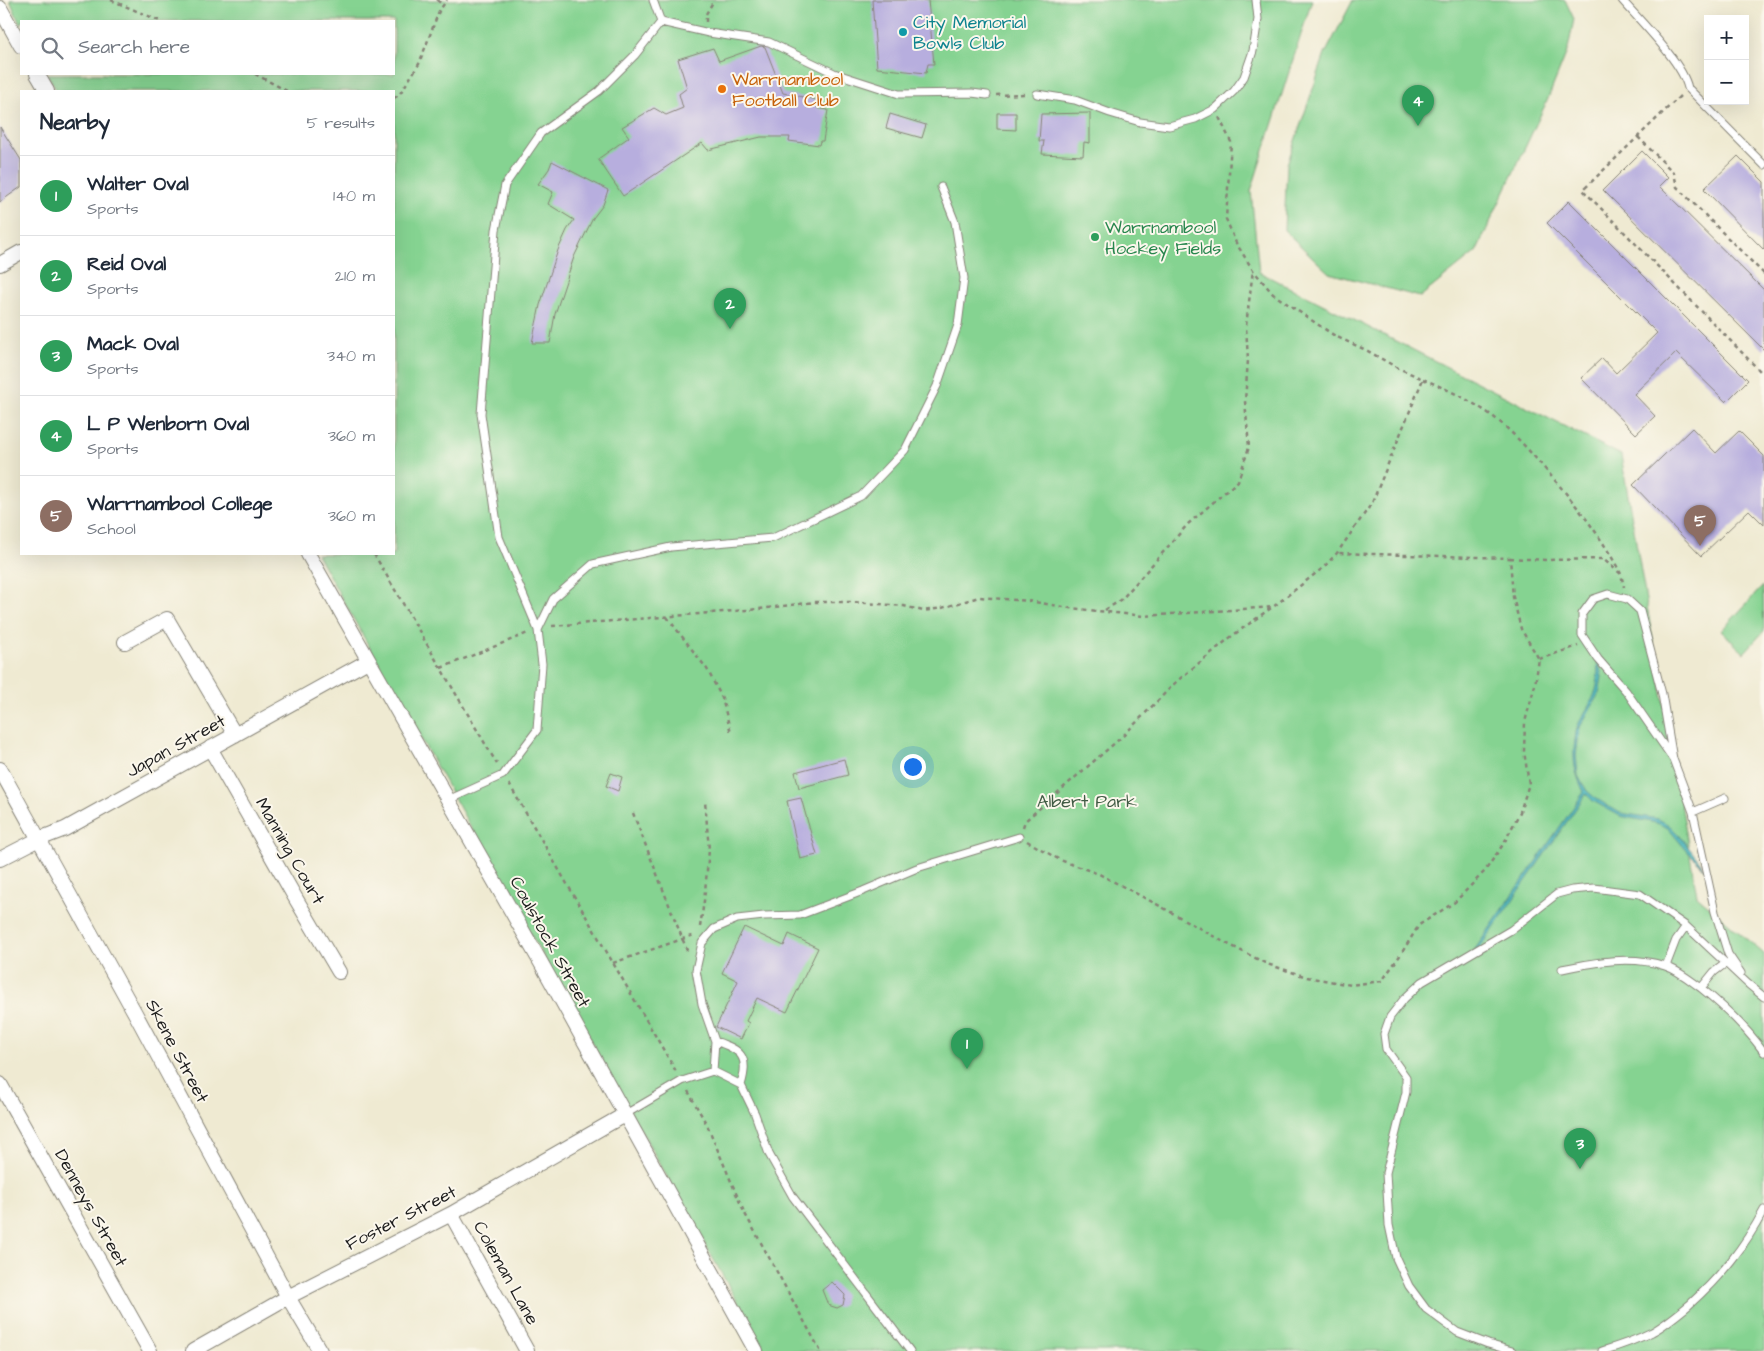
<!DOCTYPE html>
<meta charset="utf-8">
<style>
:root{--surface:#fff;--page:#f2f2f3;--text:#1f2937;--muted:#747a83;--line:#e0e1e3;--accent:#b5179e}
body{margin:0;font-family:"Architects Daughter",sans-serif;background:var(--page);color:var(--text)}
.controls{position:absolute;right:15px;top:15px;display:grid;overflow:hidden;border-radius:0px;box-shadow:0 5px 20px #0002}
.controls button{width:45px;height:45px;display:grid;place-items:center;padding:0;border:0;border-bottom:1px solid var(--line);background:var(--surface);color:var(--text);font:25px sans-serif}
.you{position:absolute;left:912px;top:766px;width:18px;height:18px;margin:-12px;border:4px solid #fff;border-radius:50%;background:#1a73e8;box-shadow:0 0 0 8px #1a73e833}
.badge{display:grid;place-items:center;width:32px;height:32px;border-radius:50%;background:var(--accent);color:#fff;font-size:16px;font-weight:700}
.pin{position:absolute;translate:-50% -41px;filter:drop-shadow(0 1px 2px #0008)}
.pin::after{content:'';position:absolute;top:26px;width:18px;height:15px;background:inherit;clip-path:polygon(0 0,100% 0,50% 100%)}
.list{margin:0;padding:0;list-style:none}
h2{display:flex;justify-content:space-between;align-items:center;height:65px;margin:0;padding:0 20px;font-size:21px}
h2 small{font-size:16px;font-weight:400;color:var(--muted)}
.list li{display:grid;grid-template-columns:32px 1fr auto;gap:15px;align-items:center;box-sizing:border-box;height:80px;padding:0 20px;border-top:1px solid var(--line)}
.list b{display:block;font-size:19px;white-space:nowrap}
.list p{margin:0;font-size:16px;white-space:nowrap;color:var(--muted)}
.list em{font-size:16px;font-style:normal;color:var(--muted)}
.icon{flex:none;width:28px;height:28px;fill:none;stroke:currentColor;stroke-width:2;stroke-linecap:round;stroke-linejoin:round}
.map{position:relative;flex:none;width:1764px;height:1351px;overflow:hidden}
.search{position:absolute;background:var(--surface);box-shadow:0 5px 20px #0002;left:20px;top:20px;width:375px;height:55px;display:flex;align-items:center;gap:12px;box-sizing:border-box;padding:0 18px;border-radius:0px;color:var(--muted);font-size:19px}
.panel{position:absolute;background:var(--surface);box-shadow:0 5px 20px #0002;left:20px;top:90px;width:375px;height:465px;border-radius:0px}
.map>svg:first-child{display:block}
.green{fill:#85d391;stroke:#507856}
.water{fill:#45b5bc;stroke:#30686c}
.building{fill:#b7aede}
.lines{fill:none;stroke-linecap:round;stroke-linejoin:round}
.service-casing{stroke:#868377;stroke-width:9}
.minor-casing{stroke:#868377;stroke-width:16}
.path{stroke:#868377;stroke-width:2.5;stroke-dasharray:4 4;stroke-linecap:butt}
.service{stroke:#fff;stroke-width:7}
.minor{stroke:#fff;stroke-width:14}
.culture-dot{fill:#0f9aa8;stroke:#fbf7ec;stroke-width:2}
.food-dot{fill:#e8710a;stroke:#fbf7ec;stroke-width:2}
.leisure-dot{fill:#2e9e5b;stroke:#fbf7ec;stroke-width:2}
.labels{text-anchor:middle;dominant-baseline:central;stroke-width:4;stroke-linejoin:round;paint-order:stroke}
.culture-label{font-size:18px;fill:#0d838f;stroke:#fbf7ec;text-anchor:start}
.food-label{font-size:18px;fill:#c56008;stroke:#fbf7ec;text-anchor:start}
.leisure-label{font-size:18px;fill:#27864d;stroke:#fbf7ec;text-anchor:start}
.street-label{font-size:18px;fill:#1c1c1c;stroke:#fbf7ec}
.park-label{font-size:18px;fill:#415c45;stroke:#fbf7ec}
</style>
<div class="map">
<svg width="1764" height="1351" viewBox="0 0 1764 1351">
<rect width="100%" height="100%" fill="#fbf7ec"/>
<filter id="ink" filterUnits="userSpaceOnUse"><feTurbulence type="fractalNoise" baseFrequency=".02" numOctaves="2"/><feDisplacementMap in="SourceGraphic" scale="10" xChannelSelector="R" yChannelSelector="G"/><feConvolveMatrix kernelMatrix="1 2 1 2 8 2 1 2 1" color-interpolation-filters="sRGB"/></filter>
<filter id="wash" filterUnits="userSpaceOnUse"><feTurbulence type="fractalNoise" baseFrequency=".0096" numOctaves="4" result="noise"/><feDisplacementMap in="SourceGraphic" scale="20" xChannelSelector="R" yChannelSelector="G"/><feGaussianBlur stdDeviation="1.12" result="paint"/><feColorMatrix in="noise" values="0 0 0 0 0 0 0 0 0 0 0 0 0 0 0 0 0 1.4 0 .05"/><feComposite in="paint" operator="in"/></filter>
<g filter="url(#wash)">
<rect width="100%" height="100%" fill="#efead2"/>
<path class="green" d="M10,0H1312L1251,191L1259,272L1621,455L1697,896L1764,954V1351H765L317,554H394V91H57L47,74H394V21H21V27Z
M1353,0H1565L1574,19L1568,49L1547,101L1476,252L1420,297L1329,273L1284,230L1287,164L1325,54Z
M1763,586L1764,631L1744,653L1721,631Z"/>
<path class="water" d="M1598,659L1602,677L1599,693L1580,727L1576,755L1578,776L1587,791L1595,798L1620,813L1658,819L1669,825L1679,835L1706,870L1688,852L1668,828L1657,823L1620,816L1593,801L1586,794L1479,949L1474,951L1584,792C1575,773 1572,761 1575,740C1576,735 1576,729 1578,725C1584,713 1592,703 1596,690C1599,679 1597,670 1598,659Z"/>
<g id="blocks">
<path class="building" d="M872,0H928L934,64H928L926,73L877,68Z
M761,46L765,47L783,93L819,100L817,108L828,110L823,141H820L819,145L789,141L790,137H761L708,150L702,143L623,196L598,159L629,137L622,127L654,108L666,115L683,108L679,94L687,88L678,59L713,48L719,61Z
M997,113H1016V130L997,129Z
M1090,113V143L1084,142L1083,156L1042,154L1044,141H1039L1041,114Z
M890,114L926,125L922,138L886,128Z
M0,127L21,160V187L0,202Z
M1642,151L1668,177L1659,186L1764,290V350L1603,190Z
M1738,156L1764,182V250L1704,189Z
M552,161L608,190L603,205L593,218L574,257L555,314L550,343H532L540,305L558,250L567,230L574,220L548,204L553,192L538,184L549,169Z
M1569,201L1748,380L1726,402L1676,353L1634,394L1655,416L1636,434L1581,378L1602,358L1616,373L1657,333L1547,223Z
M1692,428L1716,453L1739,431L1764,456V525L1749,510L1701,556L1633,485Z
M844,759L848,775L799,788L795,772Z
M611,773L622,777L618,791L606,786Z
M801,798L817,855L800,859L787,801Z
M744,927L784,946L789,934L818,948L787,1012L757,998L746,1021L749,1023L741,1039L716,1027L738,981L722,973Z
M832,1282L845,1295L843,1305L837,1308L828,1305L822,1290Z"/>
</g>
</g>
<g filter="url(#ink)">
<use href="#blocks" fill-opacity="0" stroke="#868377" stroke-width="1"/>
<g class="lines">
<defs>
<path id="service" d="M1622,0C1641,22 1682,62 1688,88L1764,165
M661,22L709,33L769,42L834,73L899,94L972,93L987,95
M1037,94L1075,100L1110,113L1140,122L1169,126L1195,119L1215,109L1234,91L1244,77L1253,51L1258,19L1256,0
M538,630L553,599L593,564L671,547L773,538L861,496L905,450L937,386L958,325L964,278L955,222L941,187
M1673,759L1662,694L1640,611L1627,599L1608,594L1593,599L1582,614V635L1598,659L1626,691L1673,759L1693,812L1715,912L1728,954L1741,973
M448,800L503,775L537,730L542,664L538,630L499,537L481,414L496,230L505,185L541,133L599,91L635,55L661,22L653,0
M1693,812L1725,798
M1666,966L1676,940L1686,926
M1562,969C1596,962 1631,955 1665,966C1678,970 1690,980 1701,988L1714,972L1726,963
M1701,988C1726,1008 1745,1026 1764,1052
M715,1041C741,1050 750,1056 741,1085
M713,1071L715,1041L702,1004L696,970L702,943L714,929L737,919L764,916L800,915L863,891L917,868L1019,837
M624,1115L682,1081L713,1071L741,1085L755,1114L769,1154L793,1197L910,1351
M1512,1351L1488,1344L1457,1332L1426,1309L1409,1286L1396,1258L1389,1225L1386,1173L1406,1092V1077L1386,1049L1384,1034L1390,1017L1404,999L1422,982L1511,930L1557,894L1572,890L1594,888L1640,894L1686,926L1748,984L1764,997
M1602,1351C1619,1346 1636,1340 1652,1332C1665,1325 1677,1315 1689,1305C1721,1276 1744,1248 1764,1210"/>
<path id="minor" d="M0,8L21,46
M37,74L47,91
M0,264L21,252
M308,554L541,963L756,1351
M125,642L167,619L235,735
M210,748L296,899L339,972
M0,769L135,1013L288,1297L320,1351
M0,859L39,839L65,829L368,661
M0,1084L150,1351
M451,1214L527,1351
M193,1351L288,1297L451,1214L624,1115"/>
</defs>
<use href="#service" class="service-casing"/>
<use href="#minor" class="minor-casing"/>
<path class="path" d="M111,0L160,21
M437,0L443,5
M706,22V14L714,0
M255,74L287,91
M996,95L1026,94
M1680,96L1583,190L1760,371
M394,98L399,95L419,64L439,11L447,0
M1638,137L1674,173L1677,187L1764,274
M1423,379C1447,389 1470,400 1491,415C1511,430 1529,450 1545,469C1574,502 1601,535 1621,574
M374,554L497,764
M1510,558L1546,560L1603,559L1621,574L1624,587
M1105,610L1121,600L1188,524L1238,481L1249,447L1245,401L1248,360L1246,326L1253,270
M667,617L707,669L722,698L731,733
M552,626L759,609L814,602H853L904,606L923,611L942,608L979,597L1029,601L1070,608L1144,616L1273,607L1324,567L1337,553L1372,503L1423,379L1396,367L1366,350L1335,336L1273,294L1253,270L1236,243L1226,219L1231,142L1219,117
M1539,659L1578,646
M441,668L528,633
M509,784L677,1073
M633,813L688,953
M1023,827L1025,821L1124,735L1177,681L1232,636L1271,608
M1027,841L1060,860L1099,874L1160,906L1222,941L1267,964L1307,977L1351,985L1382,981L1401,954L1419,925L1455,902L1485,871L1504,843L1520,812L1529,784L1524,751L1525,722L1535,685L1539,659L1521,629L1513,597L1510,558L1337,553
M700,927L704,901L709,850L705,801
M613,963L694,935
M688,1091L708,1127L744,1212L820,1350L818,1351"/>
<use href="#service" class="service"/>
<use href="#minor" class="minor"/>
</g>
</g>
<circle class="culture-dot" cx="903" cy="32" r="5"/>
<circle class="food-dot" cx="722" cy="89" r="5"/>
<circle class="leisure-dot" cx="1095" cy="237" r="5"/>
<g class="labels">
<g class="culture-label">
<text x="913" y="22">City Memorial<tspan x="913" dy="21">Bowls Club</tspan></text>
</g>
<g class="food-label">
<text x="732" y="79">Warrnambool<tspan x="732" dy="21">Football Club</tspan></text>
</g>
<g class="leisure-label">
<text x="1105" y="227">Warrnambool<tspan x="1105" dy="21">Hockey Fields</tspan></text>
</g>
<g class="street-label">
<text transform="translate(176 746) rotate(-29)">Japan Street</text>
<text transform="translate(290 851) rotate(60)">Manning Court</text>
<text transform="translate(550 942) rotate(61)">Coulstock Street</text>
<text transform="translate(177 1051) rotate(62)">Skene Street</text>
<text transform="translate(91 1208) rotate(61)">Denneys Street</text>
<text transform="translate(401 1218) rotate(-27)">Foster Street</text>
<text transform="translate(506 1273) rotate(61)">Coleman Lane</text>
</g>
<g class="park-label">
<text x="1087" y="801">Albert Park</text>
</g>
</g>
</svg>
<div class="controls">
<button>+</button>
<button>−</button>
</div>
<div class="you"></div>
<div class="pin badge" style="left:967px;top:1069px;background:#2e9e5b">1</div>
<div class="pin badge" style="left:730px;top:329px;background:#2e9e5b">2</div>
<div class="pin badge" style="left:1580px;top:1169px;background:#2e9e5b">3</div>
<div class="pin badge" style="left:1418px;top:126px;background:#2e9e5b">4</div>
<div class="pin badge" style="left:1700px;top:546px;background:#8d6e63">5</div>
<div class="search"><svg class="icon" aria-label="search" viewBox="0 0 24 24"><circle cx="10" cy="10" r="6"/><path d="M15 15l6 6"/></svg>Search here</div>
<section class="panel">
<h2>Nearby<small>5 results</small></h2>
<ul class="list">
<li><span class="badge" style="background:#2e9e5b">1</span><div><b>Walter Oval</b><p>Sports</p></div><em>140 m</em></li>
<li><span class="badge" style="background:#2e9e5b">2</span><div><b>Reid Oval</b><p>Sports</p></div><em>210 m</em></li>
<li><span class="badge" style="background:#2e9e5b">3</span><div><b>Mack Oval</b><p>Sports</p></div><em>340 m</em></li>
<li><span class="badge" style="background:#2e9e5b">4</span><div><b>L P Wenborn Oval</b><p>Sports</p></div><em>360 m</em></li>
<li><span class="badge" style="background:#8d6e63">5</span><div><b>Warrnambool College</b><p>School</p></div><em>360 m</em></li>
</ul>
</section>
</div>
